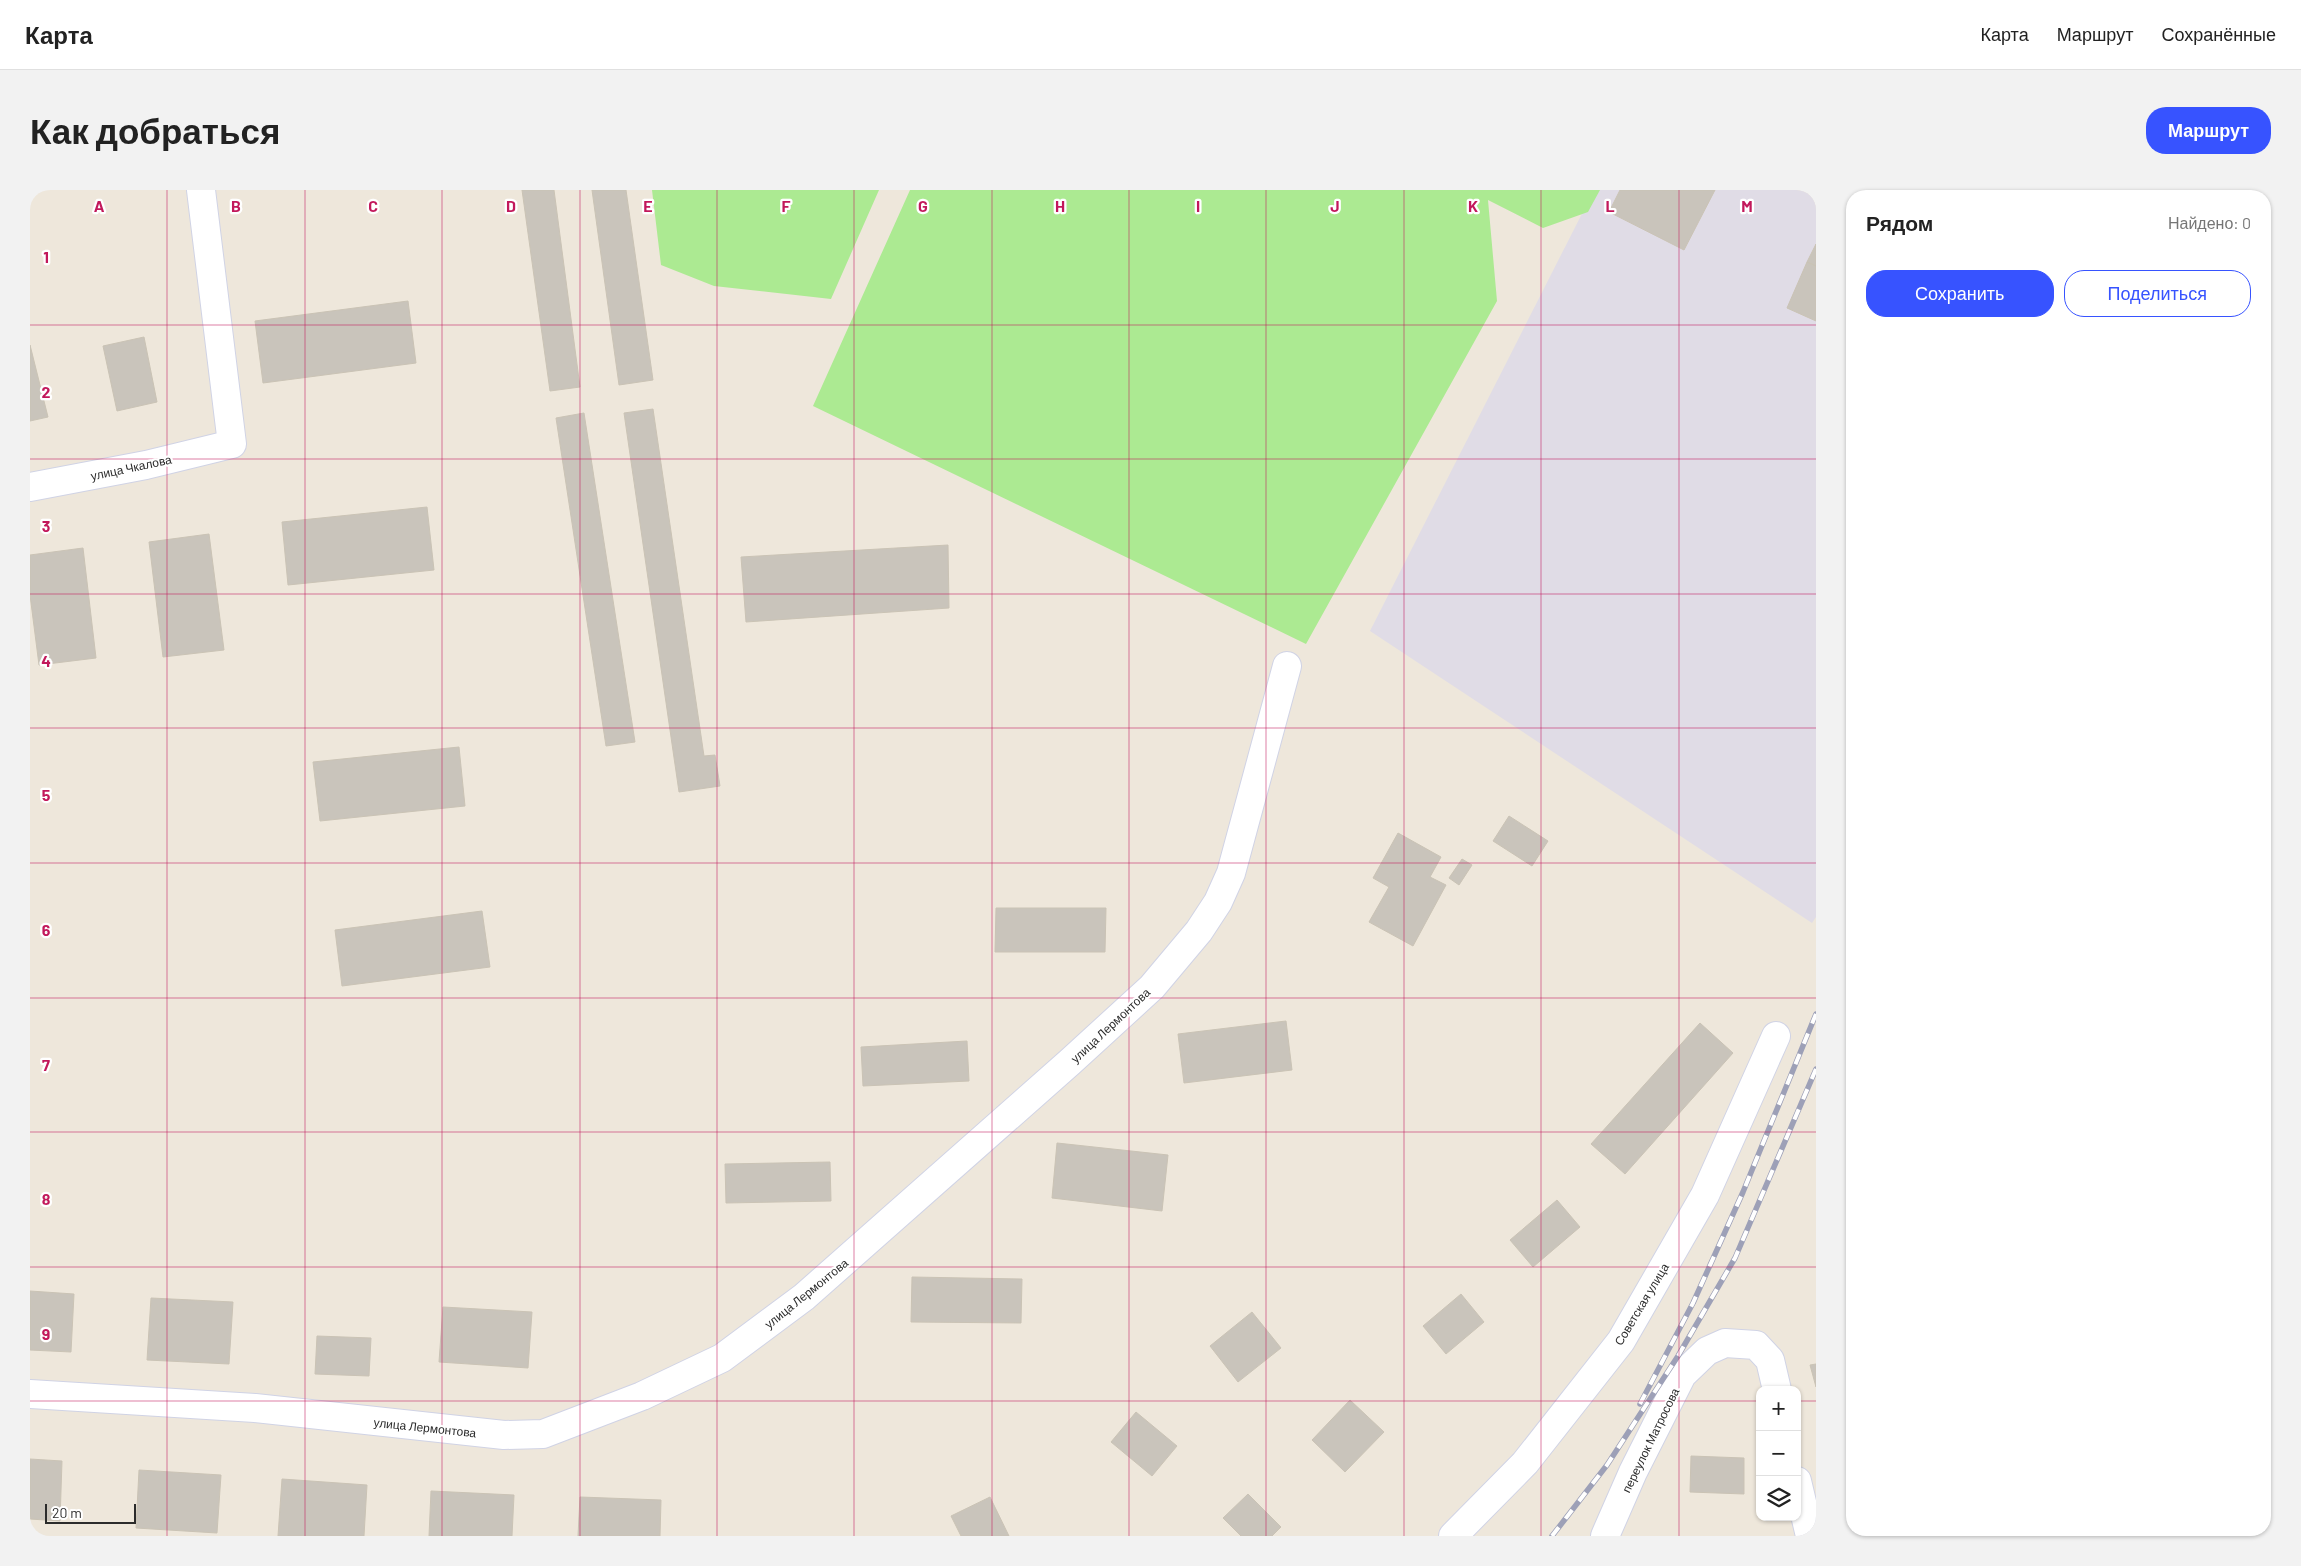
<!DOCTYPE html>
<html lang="ru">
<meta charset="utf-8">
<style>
:root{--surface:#fff;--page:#f2f2f2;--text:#222;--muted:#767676;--line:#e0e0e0;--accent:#3753ff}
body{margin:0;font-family:Barlow,sans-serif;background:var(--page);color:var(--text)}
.controls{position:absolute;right:15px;bottom:15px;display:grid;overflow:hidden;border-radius:10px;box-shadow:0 1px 4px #0004}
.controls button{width:45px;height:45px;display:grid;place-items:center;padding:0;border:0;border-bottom:1px solid var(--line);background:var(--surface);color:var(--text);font:25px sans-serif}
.scale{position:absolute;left:15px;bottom:12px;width:91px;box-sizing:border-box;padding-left:5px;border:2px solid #2b2b2b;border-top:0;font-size:14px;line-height:18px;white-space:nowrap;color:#2b2b2b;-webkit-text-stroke:4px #fff;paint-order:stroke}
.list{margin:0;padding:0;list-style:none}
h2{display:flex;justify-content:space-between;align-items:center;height:65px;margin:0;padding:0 20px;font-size:21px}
h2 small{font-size:16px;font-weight:400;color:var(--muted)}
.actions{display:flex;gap:10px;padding:15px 20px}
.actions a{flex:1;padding:11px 0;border:1px solid var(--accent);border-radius:20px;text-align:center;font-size:18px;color:var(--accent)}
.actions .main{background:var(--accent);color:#fff}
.icon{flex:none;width:28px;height:28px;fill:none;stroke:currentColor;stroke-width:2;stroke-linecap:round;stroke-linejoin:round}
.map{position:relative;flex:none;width:1786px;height:1346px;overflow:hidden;border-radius:20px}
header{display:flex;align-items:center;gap:30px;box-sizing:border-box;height:70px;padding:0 25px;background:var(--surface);border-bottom:1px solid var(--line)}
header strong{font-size:24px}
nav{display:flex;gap:28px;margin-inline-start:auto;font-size:18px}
.intro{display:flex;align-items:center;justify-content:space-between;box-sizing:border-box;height:120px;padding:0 30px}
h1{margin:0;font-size:35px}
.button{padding:12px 22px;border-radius:20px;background:var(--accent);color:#fff;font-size:18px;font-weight:700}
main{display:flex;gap:30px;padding:0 30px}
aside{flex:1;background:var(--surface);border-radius:20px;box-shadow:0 1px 4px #0004}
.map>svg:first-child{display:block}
.industrial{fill:#e0dce6}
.green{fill:#acea92}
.building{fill:#c9c4bb;stroke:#cac3b5}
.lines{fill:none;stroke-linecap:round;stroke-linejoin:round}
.street-casing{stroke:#d0d3e5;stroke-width:30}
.street{stroke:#fff;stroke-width:28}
.rail-casing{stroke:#9da0b7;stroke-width:5.5}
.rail{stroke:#fff;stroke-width:4;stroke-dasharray:11;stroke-linecap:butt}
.grid{fill:none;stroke:#c2185b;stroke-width:1;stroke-opacity:0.55}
.labels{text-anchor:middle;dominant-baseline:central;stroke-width:4.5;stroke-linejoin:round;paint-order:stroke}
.street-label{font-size:12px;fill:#2b2b2b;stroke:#fff}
.grid-label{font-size:16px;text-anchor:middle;font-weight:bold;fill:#c2185b;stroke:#fff;stroke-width:4.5;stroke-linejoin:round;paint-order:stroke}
</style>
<header>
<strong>Карта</strong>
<nav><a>Карта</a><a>Маршрут</a><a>Сохранённые</a></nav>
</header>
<div class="intro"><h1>Как добраться</h1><a class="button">Маршрут</a></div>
<main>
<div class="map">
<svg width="1786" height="1346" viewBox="0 0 1786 1346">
<rect width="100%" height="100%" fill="#eee7db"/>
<path class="industrial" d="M1564,0H1786V727L1782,733L1340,441Z"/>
<path class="green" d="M622,0H849L801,109L684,96L631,75Z
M880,0H1570L1558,22L1513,38L1458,10L1467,111L1276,454L783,216Z"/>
<path class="building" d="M492,0H524L550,197L520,201Z
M562,0H596L623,190L589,195Z
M1590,0H1685L1654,60L1579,22Z
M1786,54V76L1777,72Z
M1777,72L1786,76V131L1757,118Z
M378,111L386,173L233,193L225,131Z
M114,147L127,212L87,221L73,156Z
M0,155L18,227L0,231Z
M623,219L674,566L685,565L690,596L649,602L594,223Z
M554,223L605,552L576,556L526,228Z
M397,317L404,380L258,395L252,332Z
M179,344L194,460L133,467L119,352Z
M918,355L919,418L716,432L711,367Z
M53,358L66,468L9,475L0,405V365Z
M429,557L435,616L290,631L283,572Z
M1479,626L1518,651L1502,676L1463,651Z
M1368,643L1411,667L1400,687L1416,695L1383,756L1339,732L1359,697L1343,688Z
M1432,669L1442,675L1429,695L1419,688Z
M966,718H1076L1075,762H965Z
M452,721L460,777L312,796L305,740Z
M1256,831L1262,880L1154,893L1148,844Z
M1670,833L1703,863L1595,984L1561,954Z
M937,851L939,891L833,896L831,857Z
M1027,953L1138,965L1132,1021L1022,1008Z
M800,972L801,1011L696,1013L695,974Z
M1527,1010L1550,1037L1503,1077L1480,1050Z
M882,1087L992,1089L991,1133L881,1132Z
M0,1101L44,1104L41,1162L0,1160Z
M1431,1104L1454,1132L1416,1164L1393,1136Z
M121,1108L203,1112L199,1174L117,1170Z
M413,1117L502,1122L498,1178L409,1172Z
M1222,1122L1251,1158L1208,1192L1180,1156Z
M287,1146L341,1148L339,1186L285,1184Z
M1786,1174V1197L1780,1175Z
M1320,1210L1354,1242L1315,1282L1282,1250Z
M1106,1222L1147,1256L1122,1286L1081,1252Z
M1661,1266L1714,1268V1304L1660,1302Z
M0,1269L32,1271L30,1331L0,1329Z
M109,1280L191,1285L187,1343L106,1338Z
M252,1289L337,1295L334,1346H248Z
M401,1301L484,1305L482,1346H399Z
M1218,1304L1251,1337L1242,1346H1211L1193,1328Z
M550,1307L631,1310L630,1346H548Z
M960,1307L979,1346H931L921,1326Z"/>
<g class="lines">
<defs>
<path id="street" d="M0,297L116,275L202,254L171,0
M0,1204L225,1218L474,1245L513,1244L612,1206L692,1168L774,1107L1040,872L1122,797L1169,741L1188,712L1201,683L1257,476
M1767,1291L1780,1346
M1423,1346L1495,1273L1591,1151L1675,1005L1746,846
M1575,1346L1603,1282L1652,1185L1677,1161L1695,1153L1726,1155L1740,1170L1747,1200"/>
</defs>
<use href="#street" class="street-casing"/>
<use href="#street" class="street"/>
<defs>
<path id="rail" d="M1610,1214L1663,1113L1713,1002L1786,824
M1522,1346L1577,1275L1648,1166L1705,1068L1786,879"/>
</defs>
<use href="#rail" class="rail-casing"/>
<use href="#rail" class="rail"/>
</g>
<path class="grid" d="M137,0V1346M275,0V1346M412,0V1346M550,0V1346M687,0V1346M824,0V1346M962,0V1346M1099,0V1346M1236,0V1346M1374,0V1346M1511,0V1346M1649,0V1346M0,135H1786M0,269H1786M0,404H1786M0,538H1786M0,673H1786M0,808H1786M0,942H1786M0,1077H1786M0,1211H1730M1767,1211H1786"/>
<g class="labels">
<g class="street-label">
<text transform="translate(101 277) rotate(-12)">улица Чкалова</text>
<text transform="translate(1080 835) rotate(-43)">улица Лермонтова</text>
<text transform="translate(776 1103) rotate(-39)">улица Лермонтова</text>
<text transform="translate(1611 1114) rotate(-59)">Советская улица</text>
<text transform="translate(395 1237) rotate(6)">улица Лермонтова</text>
<text transform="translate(1620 1250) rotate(-64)">переулок Матросова</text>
</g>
</g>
<g class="grid-label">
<text x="69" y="22">A</text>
<text x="206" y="22">B</text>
<text x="343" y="22">C</text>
<text x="481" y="22">D</text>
<text x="618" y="22">E</text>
<text x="756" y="22">F</text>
<text x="893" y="22">G</text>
<text x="1030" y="22">H</text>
<text x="1168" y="22">I</text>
<text x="1305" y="22">J</text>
<text x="1443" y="22">K</text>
<text x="1580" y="22">L</text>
<text x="1717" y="22">M</text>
<text x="16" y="73">1</text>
<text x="16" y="208">2</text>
<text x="16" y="342">3</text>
<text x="16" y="477">4</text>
<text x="16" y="611">5</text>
<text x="16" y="746">6</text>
<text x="16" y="881">7</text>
<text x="16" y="1015">8</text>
<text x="16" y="1150">9</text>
</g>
</svg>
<div class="controls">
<button>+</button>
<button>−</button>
<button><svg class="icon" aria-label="layers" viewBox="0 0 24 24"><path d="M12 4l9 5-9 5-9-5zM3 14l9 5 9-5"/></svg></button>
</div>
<div class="scale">20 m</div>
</div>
<aside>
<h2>Рядом<small>Найдено: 0</small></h2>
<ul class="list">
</ul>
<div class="actions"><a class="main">Сохранить</a><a>Поделиться</a></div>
</aside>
</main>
